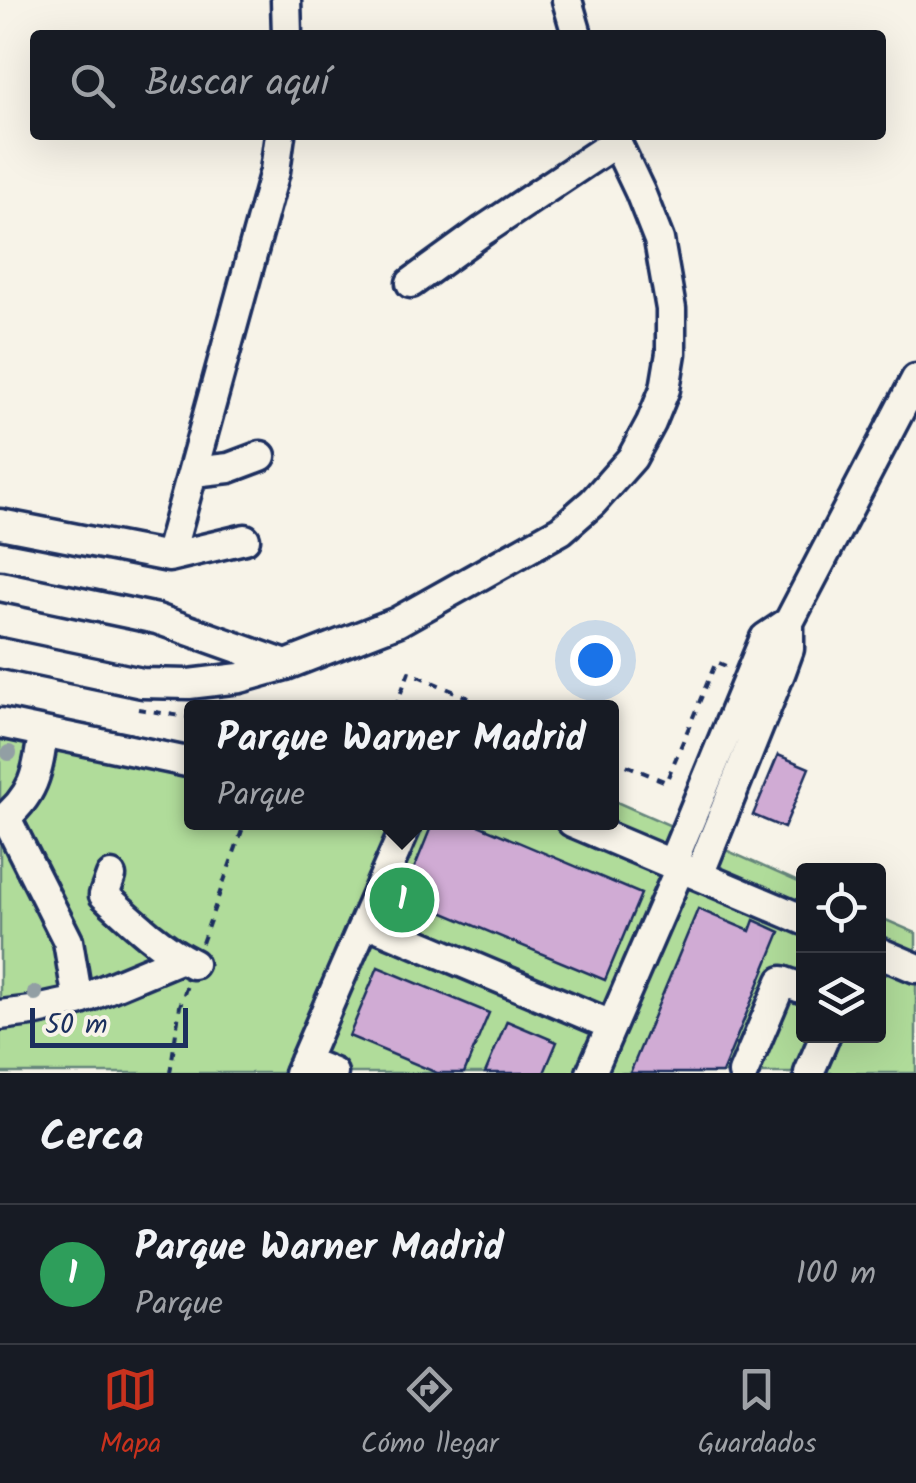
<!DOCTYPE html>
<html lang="es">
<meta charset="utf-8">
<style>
:root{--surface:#171b24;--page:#20242c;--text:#f1f3f6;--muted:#9ea1a6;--line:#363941;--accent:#c8321e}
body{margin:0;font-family:Kalam,sans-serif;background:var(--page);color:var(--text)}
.controls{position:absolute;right:30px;bottom:30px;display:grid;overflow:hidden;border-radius:10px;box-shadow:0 10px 40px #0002}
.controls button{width:90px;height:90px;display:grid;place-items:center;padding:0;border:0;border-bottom:2px solid var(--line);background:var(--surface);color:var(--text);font:50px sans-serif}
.scale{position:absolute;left:30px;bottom:25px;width:158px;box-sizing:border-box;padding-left:10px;border:5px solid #1b2f5e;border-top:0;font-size:28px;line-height:35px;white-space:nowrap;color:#1b2f5e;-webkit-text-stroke:8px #f7f3e8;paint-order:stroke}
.you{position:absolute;left:595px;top:660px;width:35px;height:35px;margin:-25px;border:8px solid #fff;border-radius:50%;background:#1a73e8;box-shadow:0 0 0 15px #1a73e833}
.badge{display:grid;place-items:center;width:65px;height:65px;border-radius:50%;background:var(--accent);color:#fff;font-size:32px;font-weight:700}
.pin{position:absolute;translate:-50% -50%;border:5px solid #fff;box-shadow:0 2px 10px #0006}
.popup{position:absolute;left:184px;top:700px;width:435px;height:130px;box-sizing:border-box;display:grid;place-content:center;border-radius:10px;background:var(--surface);filter:drop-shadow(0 2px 8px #0005);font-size:32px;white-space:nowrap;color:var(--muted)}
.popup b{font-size:38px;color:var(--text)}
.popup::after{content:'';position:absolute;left:50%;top:100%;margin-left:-20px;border:20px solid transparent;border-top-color:var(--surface)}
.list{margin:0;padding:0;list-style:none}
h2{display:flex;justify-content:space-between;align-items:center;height:130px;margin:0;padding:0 40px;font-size:42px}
h2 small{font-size:32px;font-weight:400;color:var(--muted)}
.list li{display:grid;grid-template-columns:65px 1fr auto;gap:30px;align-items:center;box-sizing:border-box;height:140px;padding:0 40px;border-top:2px solid var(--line)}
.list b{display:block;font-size:38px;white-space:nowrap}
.list p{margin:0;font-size:32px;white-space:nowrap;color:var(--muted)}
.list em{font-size:32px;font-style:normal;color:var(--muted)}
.icon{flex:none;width:55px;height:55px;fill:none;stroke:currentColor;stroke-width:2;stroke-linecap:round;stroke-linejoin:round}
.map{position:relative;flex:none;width:916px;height:1073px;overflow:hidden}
.search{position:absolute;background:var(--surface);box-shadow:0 10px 40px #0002;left:30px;right:30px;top:30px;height:110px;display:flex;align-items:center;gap:25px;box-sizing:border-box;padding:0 35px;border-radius:10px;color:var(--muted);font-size:38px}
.sheet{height:270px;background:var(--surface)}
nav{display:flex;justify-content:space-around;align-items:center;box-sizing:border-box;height:140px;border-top:2px solid var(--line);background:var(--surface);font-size:28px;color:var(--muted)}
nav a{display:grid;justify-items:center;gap:5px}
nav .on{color:var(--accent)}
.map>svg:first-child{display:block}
.green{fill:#b0dc9a;stroke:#66867c;stroke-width:2.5}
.building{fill:#d0abd4;stroke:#1b2f5e;stroke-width:2.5}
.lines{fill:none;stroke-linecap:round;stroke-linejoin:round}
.minor-casing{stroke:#1b2f5e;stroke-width:35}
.path{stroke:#1b2f5e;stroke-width:4;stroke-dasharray:8 8;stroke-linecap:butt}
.minor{stroke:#f7f3e8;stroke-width:28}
.tree{fill:#929fa4}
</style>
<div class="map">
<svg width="916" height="1073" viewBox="0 0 916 1073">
<rect width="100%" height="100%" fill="#f7f3e8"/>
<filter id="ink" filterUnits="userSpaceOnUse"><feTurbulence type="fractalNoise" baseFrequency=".01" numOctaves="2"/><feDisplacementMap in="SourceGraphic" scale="20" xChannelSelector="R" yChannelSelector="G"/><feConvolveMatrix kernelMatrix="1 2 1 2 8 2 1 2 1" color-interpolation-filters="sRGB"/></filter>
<g filter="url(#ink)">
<path class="green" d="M0,708L192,750V822H612V800L803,884L804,1036H878L879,917L916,933V1073H0Z"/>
<path class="building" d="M778,755L809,768L784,828L753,815Z
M433,822H471L641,894L605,980L403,896Z
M698,909L750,931L754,920L780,932L722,1073H630Z
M378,967L489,1013L464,1073H437L349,1036Z
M507,1021L557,1042L544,1073H485Z"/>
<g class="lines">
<defs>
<path id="minor" d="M286,0L287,35
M567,0L577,35
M411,283L484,230L616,142
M193,472L229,468L261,456
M0,524L169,557L275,171L280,135
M169,557L245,539
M0,586L157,619L286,665
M0,653L142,683L189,684L240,678L286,665L397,622L561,530L593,502L632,458L651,423L665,389L671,353V309L659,240L640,192L613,135
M0,723L192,763
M6,818L68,941L78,1001
M0,822C34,796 38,773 43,732
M572,822L804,920
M672,864L765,638L789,622L916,379
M699,875L781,671L789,649V622
M111,876L104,895C131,920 159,947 193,964
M366,922L611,1025
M878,952L916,968
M0,1015L32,1011L78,1001L181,958
M304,1061L333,1073
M299,1073L408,822
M591,1073L680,868
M743,1073L782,981L804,989
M809,1073L825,1036"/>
</defs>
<use href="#minor" class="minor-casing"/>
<path class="path" d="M395,708L409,672L492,708
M138,709L192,718
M612,759L666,782L716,662L726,666
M202,943L245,822
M170,1073L180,1006L187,985"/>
<use href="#minor" class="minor"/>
</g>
<g class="tree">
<circle cx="9" cy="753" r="8"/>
<circle cx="35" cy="993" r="8"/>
</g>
</g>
</svg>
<div class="controls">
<button><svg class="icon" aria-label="locate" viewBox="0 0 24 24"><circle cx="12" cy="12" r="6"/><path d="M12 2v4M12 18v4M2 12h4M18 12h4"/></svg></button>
<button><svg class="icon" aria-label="layers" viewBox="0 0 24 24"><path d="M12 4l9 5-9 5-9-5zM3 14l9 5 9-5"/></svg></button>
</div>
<div class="scale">50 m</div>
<div class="you"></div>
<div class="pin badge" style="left:402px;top:900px;background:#2e9e5b">1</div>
<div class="popup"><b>Parque Warner Madrid</b>Parque</div>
<div class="search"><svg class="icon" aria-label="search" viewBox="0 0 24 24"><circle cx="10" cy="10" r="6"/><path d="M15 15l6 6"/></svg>Buscar aquí</div>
</div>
<section class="sheet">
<h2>Cerca<small></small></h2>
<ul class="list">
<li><span class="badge" style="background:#2e9e5b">1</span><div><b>Parque Warner Madrid</b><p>Parque</p></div><em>100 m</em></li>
</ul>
</section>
<nav>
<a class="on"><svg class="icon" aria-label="map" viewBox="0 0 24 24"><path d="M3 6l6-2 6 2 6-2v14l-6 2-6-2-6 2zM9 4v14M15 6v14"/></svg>Mapa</a>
<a><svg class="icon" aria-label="directions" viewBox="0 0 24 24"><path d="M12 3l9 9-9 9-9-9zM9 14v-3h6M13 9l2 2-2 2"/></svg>Cómo llegar</a>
<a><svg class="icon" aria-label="saved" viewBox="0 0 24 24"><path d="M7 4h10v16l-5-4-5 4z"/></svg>Guardados</a>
</nav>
